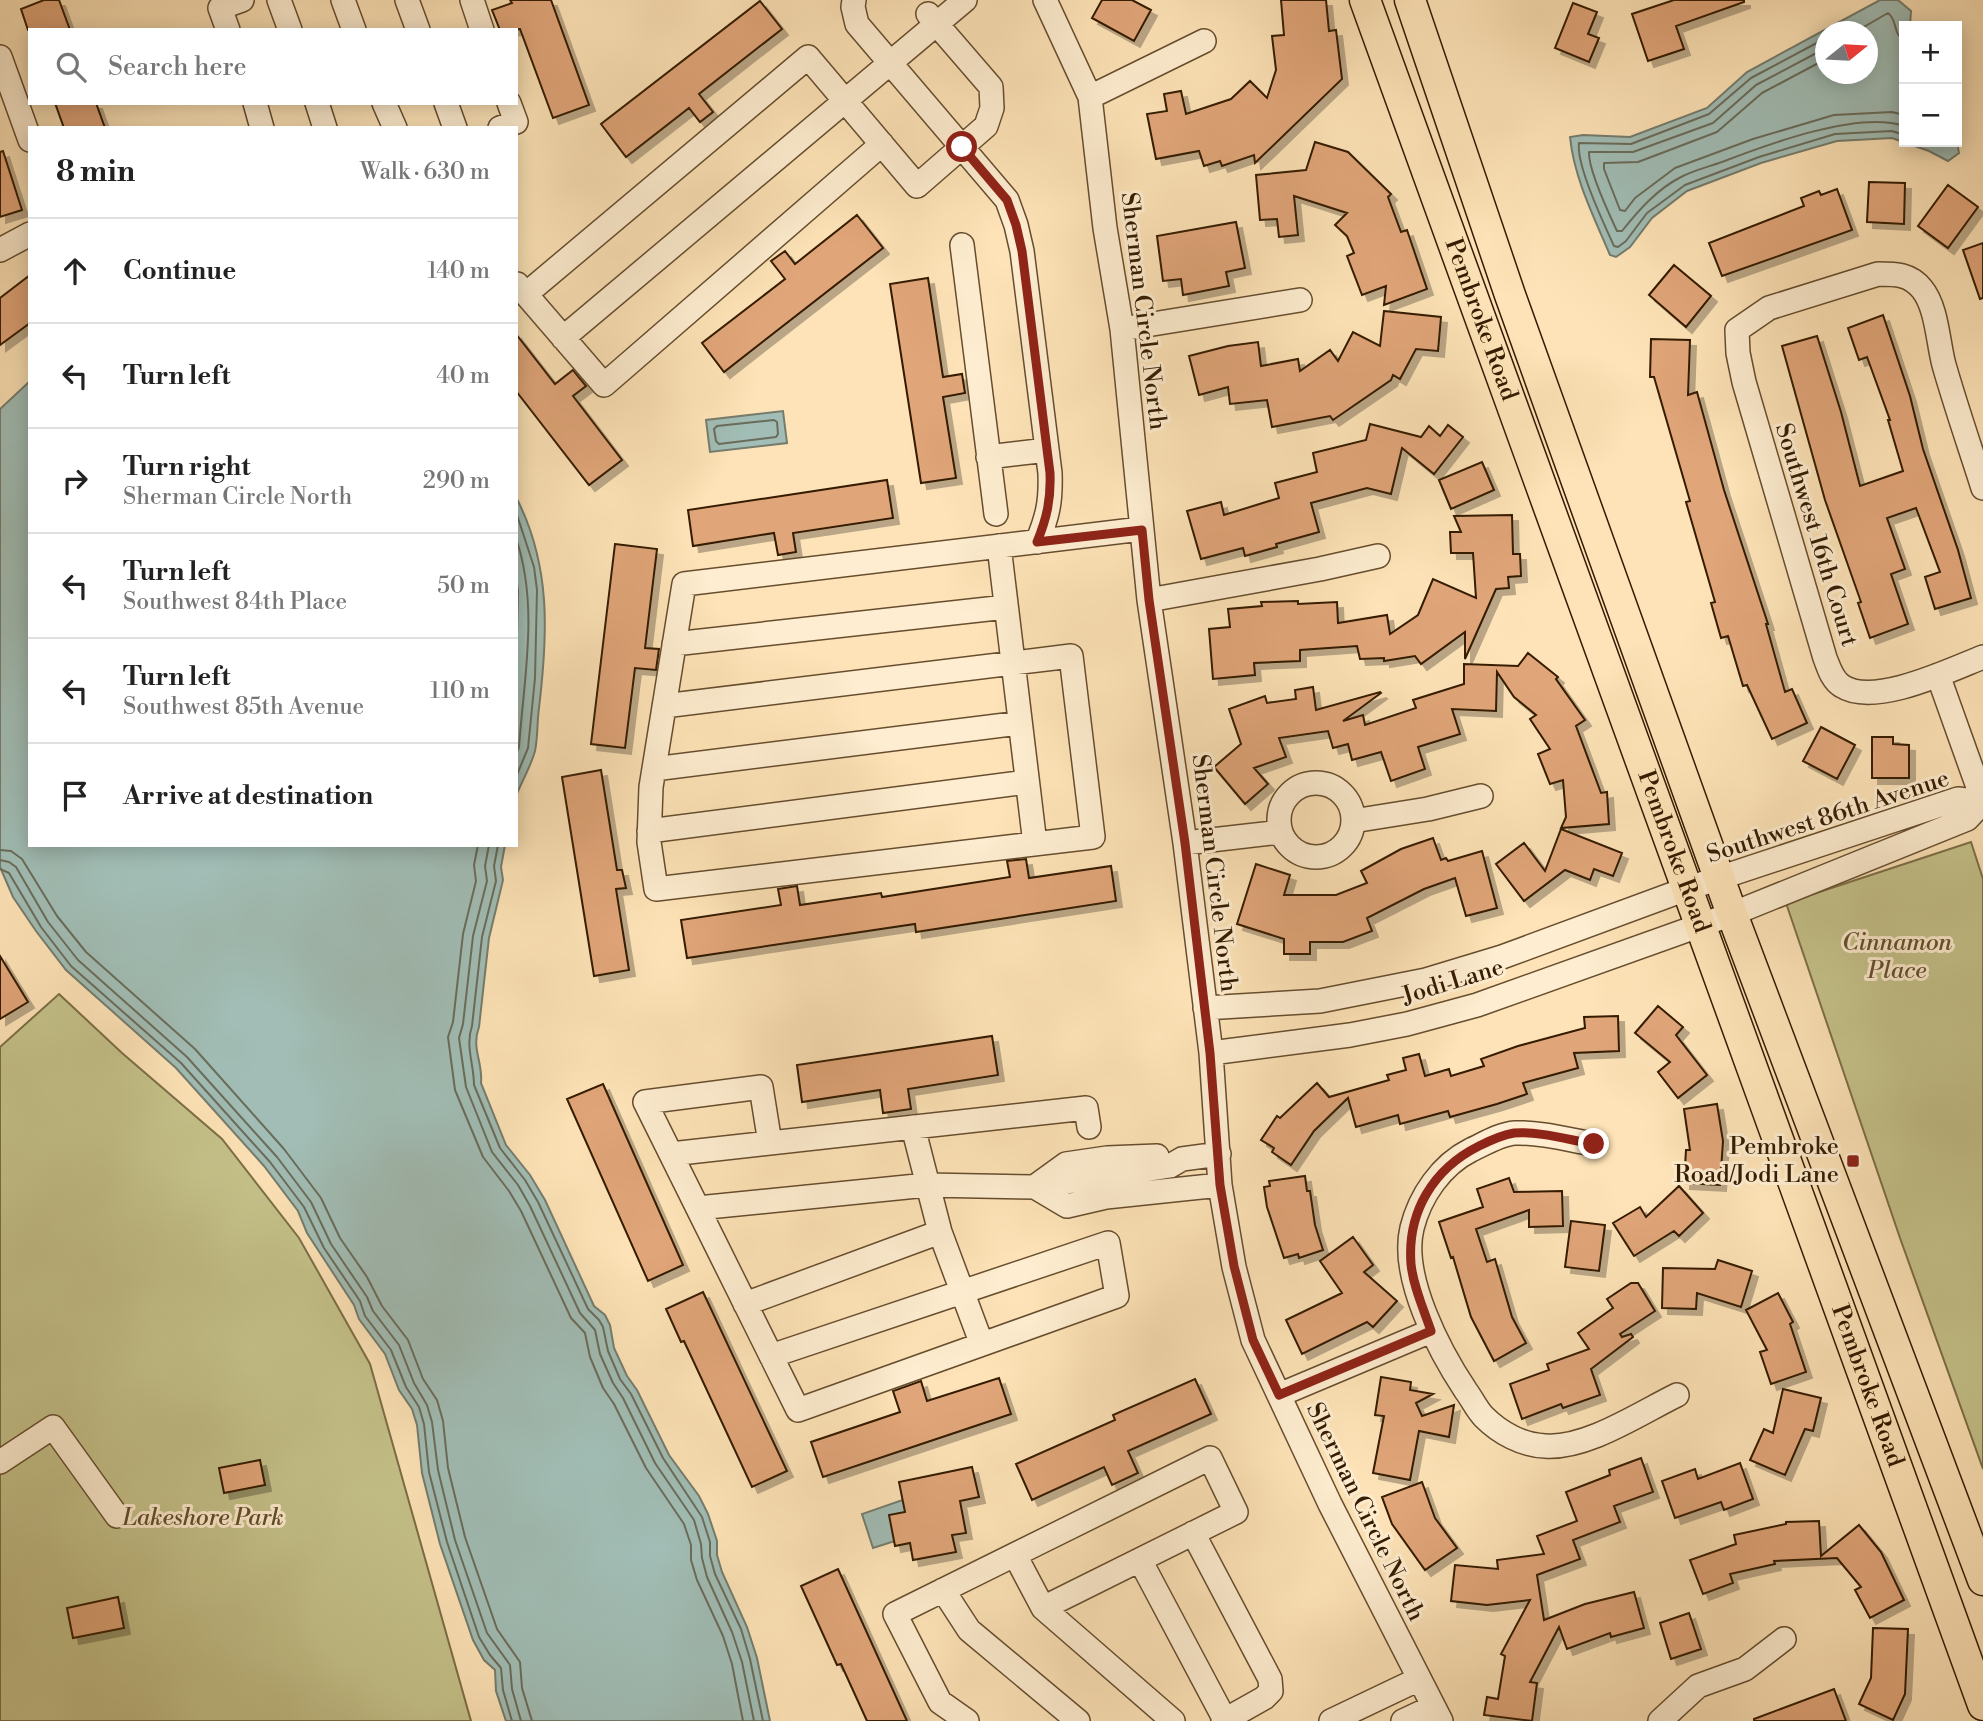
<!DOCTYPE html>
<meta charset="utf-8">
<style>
:root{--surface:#fff;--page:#f2f2f2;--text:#222;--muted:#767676;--line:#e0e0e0}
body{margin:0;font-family:"Libre Bodoni",serif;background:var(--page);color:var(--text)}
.controls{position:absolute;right:21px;top:21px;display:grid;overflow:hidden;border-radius:0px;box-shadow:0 4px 18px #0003}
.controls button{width:63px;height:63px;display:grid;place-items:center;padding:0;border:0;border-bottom:2px solid var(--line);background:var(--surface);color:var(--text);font:35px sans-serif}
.compass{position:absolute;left:1815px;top:21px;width:63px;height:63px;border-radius:50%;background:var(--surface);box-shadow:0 4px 18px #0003;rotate:72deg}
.stop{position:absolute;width:21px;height:21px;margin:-16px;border:5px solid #8f2418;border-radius:50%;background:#fff}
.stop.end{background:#8f2418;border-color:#fff;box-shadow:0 2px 7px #0008}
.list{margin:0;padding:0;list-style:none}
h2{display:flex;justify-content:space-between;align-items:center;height:91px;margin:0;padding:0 28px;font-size:30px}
h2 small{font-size:23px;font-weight:400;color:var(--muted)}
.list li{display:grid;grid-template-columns:46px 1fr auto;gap:21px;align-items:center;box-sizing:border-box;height:105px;padding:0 28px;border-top:2px solid var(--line)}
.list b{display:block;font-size:26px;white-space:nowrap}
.list p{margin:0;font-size:23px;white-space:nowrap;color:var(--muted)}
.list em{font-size:23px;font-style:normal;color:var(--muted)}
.icon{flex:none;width:38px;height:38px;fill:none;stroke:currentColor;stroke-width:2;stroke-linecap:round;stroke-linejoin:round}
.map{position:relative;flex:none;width:1983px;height:1721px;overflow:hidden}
.search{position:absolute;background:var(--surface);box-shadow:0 4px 18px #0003;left:28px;top:28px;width:490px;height:77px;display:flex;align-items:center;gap:18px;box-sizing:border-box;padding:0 24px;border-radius:0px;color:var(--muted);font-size:26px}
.panel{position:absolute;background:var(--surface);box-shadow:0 4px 18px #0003;left:28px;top:126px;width:490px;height:721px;border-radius:0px}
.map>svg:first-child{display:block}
.green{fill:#c5c28a;stroke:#7c6e46;stroke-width:2}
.water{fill:#a1bdb5;stroke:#757c6d;stroke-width:2;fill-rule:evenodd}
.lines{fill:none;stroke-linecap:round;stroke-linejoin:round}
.shore{stroke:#6a6c5b;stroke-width:2}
.building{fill:#e0a579;stroke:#341b01;stroke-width:2;filter:url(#shadow)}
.minor-casing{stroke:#664d2e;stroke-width:26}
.major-casing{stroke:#341b01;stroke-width:33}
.minor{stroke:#feedd0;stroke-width:23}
.major{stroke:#fde3b7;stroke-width:30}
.route{stroke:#8f2418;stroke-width:9}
.poi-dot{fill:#8f2418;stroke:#feedd0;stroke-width:2.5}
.labels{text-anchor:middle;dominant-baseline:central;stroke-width:6;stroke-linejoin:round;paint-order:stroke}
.street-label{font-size:24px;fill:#341b01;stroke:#feedd0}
.park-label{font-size:24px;font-style:italic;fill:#604d2a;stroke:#feedd0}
.poi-label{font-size:24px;fill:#341b01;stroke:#feedd0;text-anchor:end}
</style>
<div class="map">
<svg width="1983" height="1721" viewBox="0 0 1983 1721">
<defs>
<filter id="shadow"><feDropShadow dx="6" dy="6" stdDeviation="0" flood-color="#0004"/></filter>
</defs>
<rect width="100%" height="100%" fill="#fde3b7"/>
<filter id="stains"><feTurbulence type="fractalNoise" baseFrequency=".00286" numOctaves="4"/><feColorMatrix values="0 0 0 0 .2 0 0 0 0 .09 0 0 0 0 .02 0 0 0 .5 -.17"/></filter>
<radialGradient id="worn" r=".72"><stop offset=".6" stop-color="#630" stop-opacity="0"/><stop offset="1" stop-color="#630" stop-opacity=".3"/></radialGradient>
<path class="green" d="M1971,842L1983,879V1469L1900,1238L1786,903Z
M59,994L122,1053L222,1139L299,1238L370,1364L471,1721H0V1047Z"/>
<path class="water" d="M1880,0H1898L1911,11L1910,26H1904V142H1957L1959,153L1948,161L1929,151L1892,138L1837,141L1761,163L1687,191L1652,218L1630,247L1616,257L1610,255C1594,217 1574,178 1570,137L1583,135L1630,137L1707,108L1747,72ZM1826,32H1868V74H1826Z
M30,381V845H505L501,867L503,880L489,938L479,1027C471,1049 483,1061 481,1083L506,1145L530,1175L545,1200L594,1306L605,1315L610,1325L614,1348L627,1376L637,1390L669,1455L699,1496L708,1514L717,1541V1555L722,1572L747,1627L757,1658L770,1721H506L496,1691L495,1670L484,1660L473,1640L440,1544L422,1473L417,1425L412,1409L399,1390L385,1354L359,1319L354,1305L307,1233L298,1211L264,1166L176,1068L66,970L36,931L13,897L0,867V409Z
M783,411L787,443L710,452L706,420Z
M516,497C551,565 548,633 539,708C537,721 538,737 535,751C531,766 522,781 516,796Z
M914,1496L926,1531L873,1548L862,1514Z"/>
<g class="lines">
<path class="shore" d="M1855,32L1888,13C1898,20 1892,33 1904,40
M1826,38L1751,78L1709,114L1631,144L1579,143C1576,165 1604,224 1614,246L1618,247L1626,241L1647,213L1685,185L1759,157L1835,134L1892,131L1904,135
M1826,48L1756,85L1713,123L1633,152H1589C1588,168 1609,214 1617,231H1622C1638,211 1657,189 1681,177C1694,170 1708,167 1722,162C1766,145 1859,110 1904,126
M1826,59L1762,93L1717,132L1638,162L1604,163V169L1620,210L1625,211L1635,198L1675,168L1753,139L1834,115L1892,112L1904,115
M774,420L777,422L778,434L776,437L719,444L716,441L714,429L717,426Z
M516,512L534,567L537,590L535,678L528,748L516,777
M516,538C539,607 524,676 519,747L516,754
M516,576L518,591L516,676
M478,845L474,865L476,881L463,934L453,1022L448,1037L455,1090L483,1157L509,1191L521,1211L571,1318L585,1333L590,1357L603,1388L614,1404L646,1468L684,1524L691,1545V1560L697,1580L723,1636L732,1664L743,1721
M489,845L485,866L487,881L473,936L463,1024L459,1038L466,1087L492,1152L518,1185L530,1206L580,1313L595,1330L600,1354L613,1383L623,1398L655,1463L694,1520L701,1544L702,1558L707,1577L732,1632L742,1662L754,1721
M498,845L494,866L496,881L482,937L472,1026C465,1046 474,1064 474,1085L500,1148L525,1180L538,1202L588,1309L599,1320L603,1327L608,1351L620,1379L631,1394L663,1458L702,1517L710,1542V1556L715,1574L741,1629L750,1659L763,1721
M0,850L11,851L22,859L57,916L86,952L195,1049L284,1149L321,1198L340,1238L367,1277L382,1306L408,1340L423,1379L437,1400L443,1421L448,1468L465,1537L497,1629L520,1662L522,1688L532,1721
M0,860L9,862L16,867L48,922L78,960L187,1057L277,1157L311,1202L331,1244L367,1297L373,1311L399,1345L414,1383L427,1405L432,1422L438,1470L455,1540L487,1633L510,1665L512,1689L521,1721
M0,869L9,873L41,927L71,966L181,1063L270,1162L304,1207L324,1248L360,1301L365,1316L391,1350L406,1387L419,1407L424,1424L429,1472L447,1542L479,1637L490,1655L501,1668L503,1690L512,1721"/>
</g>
<path class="building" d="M44,0H59L70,30H28L21,9Z
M510,0H551L589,105L553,118L520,29L500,30L492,10L512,3Z
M1102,0H1132L1151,10L1134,41L1092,18Z
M1281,0H1326L1329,31L1336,30L1342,79L1255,163L1254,155L1222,166L1220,161L1204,166L1199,151L1156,159L1147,114L1167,111L1164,94L1181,91L1186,114L1231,99L1250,81L1267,98L1276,70L1272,36L1284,35Z
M1674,0H1744V2L1676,26L1684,49L1648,61L1632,14Z
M760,1L782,29L699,94L713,112L700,122L689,108L626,157L601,124Z
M1573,3L1597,12L1588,34L1599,38L1589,62L1555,48Z
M55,103H96L105,128H64Z
M1315,142L1348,152L1391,194L1388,197L1401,232L1407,230L1427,289L1384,305L1386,286L1362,295L1347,256L1354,253L1347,236L1335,225L1347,213L1294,196L1298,235L1279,237L1277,219L1260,220L1256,175L1306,170Z
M3,151L22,210L0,217V152Z
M1869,182L1905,183L1904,224L1867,222Z
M1948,185L1978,207L1948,248L1918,226Z
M1837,189L1852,230L1722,276L1709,243L1804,206L1801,198L1819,191L1821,195Z
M857,215L883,248L724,372L702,343L785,279L771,261L785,251L795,264Z
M1236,222L1245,268L1226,272L1229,286L1183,295L1181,279L1163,281L1157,236Z
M1983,243V298L1980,299L1963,250Z
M1674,265L1711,296L1686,327L1649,295Z
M30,275V323L0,345V298Z
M928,278L943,377L962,374L965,393L943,397L956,478L921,483L890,284Z
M1384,311L1441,317L1438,351L1416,349L1400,379L1393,375L1391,380L1333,420L1330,416L1272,427L1267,400L1230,404L1228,387L1199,395L1189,356L1228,346L1258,342L1261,366L1298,359L1300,371L1330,350L1338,361L1353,332L1380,346Z
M1883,315L1910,396L1923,449L1958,550L1971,598L1935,609L1925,577L1940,572L1916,508L1887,518L1905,569L1891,574L1908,624L1870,638L1858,603L1861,602L1825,500L1782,346L1817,336L1841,412L1860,486L1903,471L1888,420H1890L1867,357L1859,360L1848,328Z
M516,334L555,384L573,370L576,374L586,386L573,396L622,460L589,485L516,391Z
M1651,339L1690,340L1688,395L1697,392L1724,490L1768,624H1766L1785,692L1792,689L1807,723L1772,739L1747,685L1743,686L1728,636L1721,638L1711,603L1715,602L1686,502L1690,501L1654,377H1650Z
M1370,424L1421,437L1429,426L1440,436L1448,425L1463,437L1434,474L1402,448L1391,494L1367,488L1311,503L1319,532L1276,544L1277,547L1245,556L1243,548L1201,559L1187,511L1221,502L1224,515L1279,498L1275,483L1317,472L1313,453L1366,440Z
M1482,462L1494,490L1451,509L1439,480Z
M887,480L893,518L793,533L796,552L778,555L774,533L693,546L688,510Z
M1512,515L1513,554H1520L1521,576L1508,577L1509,588L1496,589L1465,659V632L1421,664L1415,656L1384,661V658L1360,659L1357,646L1300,650V661L1254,663L1255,675L1213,679L1209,629L1230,627L1228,609L1262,606L1261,602L1298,601V604L1337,602L1338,623L1387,615L1390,634L1418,615L1433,579L1476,598L1473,553H1451L1450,532H1461L1454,516Z
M615,544L657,549L645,648L659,649L656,670L635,668L625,748L591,744Z
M1528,653L1558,677L1556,679L1585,720L1576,726L1601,793L1607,792L1609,824L1561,828L1566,817L1563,780L1550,784L1538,754L1550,749L1530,719L1536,715L1514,697L1497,672L1496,711L1452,709L1460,734L1418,747L1425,769L1391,781L1381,752L1352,760L1348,744L1333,748L1328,731L1279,738L1286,757L1254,768L1268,784L1245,804L1214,767L1241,744L1229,709L1265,696L1267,703L1296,699L1295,690L1313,687L1316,710L1380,692L1381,693L1343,721L1363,715L1365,725L1416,708L1413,700L1464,684V664L1518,666Z
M1821,727L1855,745L1837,779L1803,761Z
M1872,737H1893V744L1909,745V778H1872Z
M601,770L617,870H622L626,888L616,889L629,970L594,976L562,777Z
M1561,829L1622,853L1613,876L1594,869L1590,880L1565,870L1524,901L1496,864L1524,843L1545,871Z
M1433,838L1441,860L1446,858L1448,861L1482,851L1497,908L1466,916L1455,878L1424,889L1367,918L1372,931L1343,942H1310V954H1284V939L1237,924L1256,864L1290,875L1284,895H1336L1367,883L1361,871L1401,849Z
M1026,859L1029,878L1111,866L1116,901L916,932L915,924L687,958L681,920L781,905L778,889L797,886L800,905L881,893L882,897L1010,877L1007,861Z
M0,956L28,1002L0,1019Z
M1658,1006L1683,1027L1676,1035L1707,1075L1678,1098L1658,1072L1670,1062L1635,1033Z
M1618,1016L1619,1051L1574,1053L1578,1068L1523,1083L1527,1094L1497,1104L1450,1117L1448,1111L1400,1124L1398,1115L1356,1127L1348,1098L1314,1131L1291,1165L1272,1152L1274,1148L1261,1140L1277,1116L1280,1118L1317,1083L1329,1097L1389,1080L1387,1075L1406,1070L1403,1058L1419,1054L1425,1076L1449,1069L1451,1076L1484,1066L1481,1059L1518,1046L1585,1028L1584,1017Z
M992,1036L998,1075L908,1089L911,1109L883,1113L880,1090L802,1102L797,1065Z
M603,1084L683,1265L648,1281L567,1099Z
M1717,1104L1723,1141L1720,1185L1684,1183L1686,1150H1690L1684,1109Z
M1305,1176L1307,1191H1310L1315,1225L1323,1250L1299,1258L1298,1254L1284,1258L1267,1207L1264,1187L1270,1186L1269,1181Z
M1509,1178L1514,1192L1562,1191L1563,1226L1529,1227V1210L1476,1229L1487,1262L1495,1259L1512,1317L1526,1343L1494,1361L1471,1317L1453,1257L1451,1258L1439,1222L1483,1207L1477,1189Z
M1679,1186L1703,1213L1679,1236L1674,1231L1634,1256L1613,1223L1640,1207L1646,1217Z
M1571,1221L1605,1225L1599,1271L1565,1267Z
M1353,1237L1373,1265L1364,1272L1397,1301L1373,1327L1367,1322L1302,1354L1286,1320L1342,1293L1320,1261Z
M1718,1260L1752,1271L1741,1307L1697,1293L1696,1309L1662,1308L1663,1268L1715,1269Z
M1631,1283H1638L1655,1311L1620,1334L1622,1337L1631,1334L1633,1337L1591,1369L1600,1395L1563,1408L1561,1404L1522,1419L1510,1384L1549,1370L1547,1364L1589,1349L1578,1333L1613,1308L1607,1299Z
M703,1292L787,1471L752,1487L684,1341L681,1342L666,1309Z
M1778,1293L1793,1322L1790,1324L1806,1372L1771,1384L1760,1352L1767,1350L1746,1310Z
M1381,1377L1411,1382L1410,1390L1433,1394L1416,1403L1422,1416L1454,1405L1449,1437L1419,1431L1410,1480L1373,1473L1384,1416L1375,1415Z
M999,1378L1011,1414L823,1477L811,1442L900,1412L893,1391L921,1381L927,1401Z
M1195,1379L1211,1414L1128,1451L1138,1473L1112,1485L1104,1467L1032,1500L1016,1464L1115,1420L1113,1415Z
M1783,1389L1821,1398L1813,1431L1805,1429L1785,1475L1750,1460L1764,1429L1773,1433Z
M1641,1458L1653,1492L1614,1506L1620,1522L1573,1540L1580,1559L1537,1575L1544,1620L1585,1604L1634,1592L1644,1628L1611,1637L1610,1633L1567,1649L1559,1627L1530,1682L1537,1683L1532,1721L1484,1715L1487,1697L1498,1699L1505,1656L1501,1654L1530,1600L1487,1605L1451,1601L1455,1565L1498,1569L1497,1560L1544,1554L1537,1536L1577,1521L1566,1492L1610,1475L1609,1470Z
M260,1460L265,1485L224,1493L219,1468Z
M1740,1463L1753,1499L1724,1510L1721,1502L1675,1518L1662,1481L1695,1469L1698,1479Z
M972,1467L979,1497L960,1501L966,1533L952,1535L956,1552L913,1560L910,1543L895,1546L889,1515L905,1512L899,1482Z
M1422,1482L1435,1518L1457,1548L1425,1570L1392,1524L1382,1497Z
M1819,1521L1821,1556L1859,1525L1881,1552L1904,1600L1870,1618L1855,1590L1861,1587L1837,1558L1774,1561L1775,1564L1730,1574L1733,1583L1703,1594L1690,1560L1736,1544L1734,1535L1786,1524V1522Z
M838,1569L907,1721H867L841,1664L837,1665L801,1586Z
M118,1597L124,1628L73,1638L67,1608Z
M1689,1613L1701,1649L1671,1659L1660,1623Z
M1873,1628L1908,1629L1905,1694L1893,1720L1859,1704L1871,1678Z
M1834,1689L1846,1721H1754V1719Z"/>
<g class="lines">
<defs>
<path id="minor" d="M279,0L290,30
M343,0L354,30
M407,0L418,30
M472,0L482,30
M854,0L853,7L857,24L1007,200L1016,225L1022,251L1050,473C1051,501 1048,516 1037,542
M1045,0L1090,97L1105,228L1122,329L1149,600L1185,843L1211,1053L1220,1185L1234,1267L1253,1340L1330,1504L1441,1721
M228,30L220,8L242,0
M0,57L30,140
M1090,97L1204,41
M255,103L262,128
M317,103L325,128
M384,103L395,128
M446,103L455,128
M500,128L516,122L509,103
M962,245L996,514
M0,250L30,234
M517,284L604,385L882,144
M526,294L808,57L917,186L986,126L992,108L991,87L928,14
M1122,329L1300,300
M563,338L965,0
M988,457L1047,450
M1983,488C1970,447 1956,407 1944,365C1938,343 1937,307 1922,289C1910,274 1896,274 1878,274L1769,308L1737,330L1738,353L1744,382L1825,658C1829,668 1832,680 1842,686C1874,707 1950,670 1983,657
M999,546L1035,844
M1149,600L1320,569L1378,556
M674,644L1006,607
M1938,675L1983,801
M664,706L1071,656L1093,837L656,889L649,842L651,787L684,584L1141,529
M654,769L1020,723
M1279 820a37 37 0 1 1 74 0a37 37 0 1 1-74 0Z
M1353,821L1428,809L1481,796
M649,831L1027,782
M1185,843L1281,832
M1205,1008L1320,1001L1426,980L1502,957L1689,888L1958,799L1983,802
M1211,1053L1350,1035L1407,1024L1477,1005L1732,914L1967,819L1983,802
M913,1127L940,1232L981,1342
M770,1143L761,1087L645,1102C696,1204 747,1307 798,1410L1117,1296L1108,1243L771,1356
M1594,1144C1569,1140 1541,1132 1515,1133C1500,1134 1484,1144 1471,1150C1441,1165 1420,1196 1412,1228C1400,1277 1440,1352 1466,1391C1472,1399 1477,1410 1484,1417C1500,1433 1522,1445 1545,1446C1587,1449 1640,1413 1677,1395
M671,1154L1086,1108L1089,1127
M1037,1185L1066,1164L1107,1158L1157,1156
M1035,1187L1067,1206L1106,1197L1220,1185
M698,1208L927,1185L1035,1187L1170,1166L1182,1159L1219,1154
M745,1304L940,1232
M1279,1395L1431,1331
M0,1462L53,1427L117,1516
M1193,1533L1270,1679L1271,1691L1264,1698L1223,1721
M1015,1555L1043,1608L1173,1721
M1140,1560L1225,1720
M943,1590L969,1630L1078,1721
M967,1721L940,1702L895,1614L1210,1458L1236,1512L1043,1608
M1331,1721L1419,1679
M1403,1721L1433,1707
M1660,1721L1698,1686L1745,1669L1784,1639"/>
<g id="major">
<path id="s1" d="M1365,0L1983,1705"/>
<path d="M1410,0L1510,295L1732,914L1983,1580"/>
</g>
</defs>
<use href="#minor" class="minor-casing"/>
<use href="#major" class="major-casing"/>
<use href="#minor" class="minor"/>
<use href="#major" class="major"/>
</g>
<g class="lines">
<path class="route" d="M962,147L1007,200L1016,225L1022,251L1050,473C1051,499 1047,518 1037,542L1142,530L1149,600L1185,843L1210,1053L1220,1185L1234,1266L1253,1340L1279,1395L1431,1331C1424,1310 1413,1286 1411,1264C1407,1212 1433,1169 1479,1146C1489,1141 1502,1135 1514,1133C1539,1131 1569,1140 1594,1144"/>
</g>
<rect class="poi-dot" x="1846" y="1154" width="14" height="14" rx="3.5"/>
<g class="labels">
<g class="street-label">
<text transform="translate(1143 311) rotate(83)">Sherman Circle North</text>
<text stroke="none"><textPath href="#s1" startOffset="340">Pembroke Road</textPath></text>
<text transform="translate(1816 535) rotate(73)">Southwest 16th Court</text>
<text transform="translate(1828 817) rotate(-18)">Southwest 86th Avenue</text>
<text stroke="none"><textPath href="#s1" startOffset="906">Pembroke Road</textPath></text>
<text transform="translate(1214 873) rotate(83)">Sherman Circle North</text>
<text transform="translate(1453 982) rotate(-17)">Jodi Lane</text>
<text stroke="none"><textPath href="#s1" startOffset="1474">Pembroke Road</textPath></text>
<text transform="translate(1365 1512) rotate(64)">Sherman Circle North</text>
</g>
<g class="park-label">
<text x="1897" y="943">Cinnamon<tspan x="1897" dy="28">Place</tspan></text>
<text x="203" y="1518">Lakeshore Park</text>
</g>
<g class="poi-label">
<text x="1839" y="1147">Pembroke<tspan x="1839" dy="28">Road/Jodi Lane</tspan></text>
</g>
</g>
<rect width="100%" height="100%" filter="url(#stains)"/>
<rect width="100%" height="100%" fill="url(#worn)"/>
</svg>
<div class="controls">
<button>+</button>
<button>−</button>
</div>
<svg class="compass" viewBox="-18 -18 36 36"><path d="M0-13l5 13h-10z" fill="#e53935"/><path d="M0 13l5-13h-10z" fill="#767676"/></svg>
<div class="stop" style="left:962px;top:147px"></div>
<div class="stop end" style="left:1594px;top:1144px"></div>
<div class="search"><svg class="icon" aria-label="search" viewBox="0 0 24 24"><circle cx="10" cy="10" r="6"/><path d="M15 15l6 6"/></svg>Search here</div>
<section class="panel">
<h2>8 min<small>Walk · 630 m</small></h2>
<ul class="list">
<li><svg class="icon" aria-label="ahead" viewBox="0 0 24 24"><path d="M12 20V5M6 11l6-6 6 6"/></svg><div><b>Continue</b></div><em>140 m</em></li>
<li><svg class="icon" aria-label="left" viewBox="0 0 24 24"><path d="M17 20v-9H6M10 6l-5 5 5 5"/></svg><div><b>Turn left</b></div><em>40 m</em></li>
<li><svg class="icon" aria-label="right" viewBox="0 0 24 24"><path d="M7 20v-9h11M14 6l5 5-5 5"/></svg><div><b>Turn right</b><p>Sherman Circle North</p></div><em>290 m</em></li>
<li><svg class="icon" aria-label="left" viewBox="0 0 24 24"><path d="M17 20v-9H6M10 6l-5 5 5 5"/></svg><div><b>Turn left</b><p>Southwest 84th Place</p></div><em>50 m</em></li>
<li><svg class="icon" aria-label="left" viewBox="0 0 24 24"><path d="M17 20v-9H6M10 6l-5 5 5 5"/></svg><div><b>Turn left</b><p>Southwest 85th Avenue</p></div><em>110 m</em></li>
<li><svg class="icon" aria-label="arrive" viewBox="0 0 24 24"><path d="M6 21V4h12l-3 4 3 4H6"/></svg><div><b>Arrive at destination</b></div></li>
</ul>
</section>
</div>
